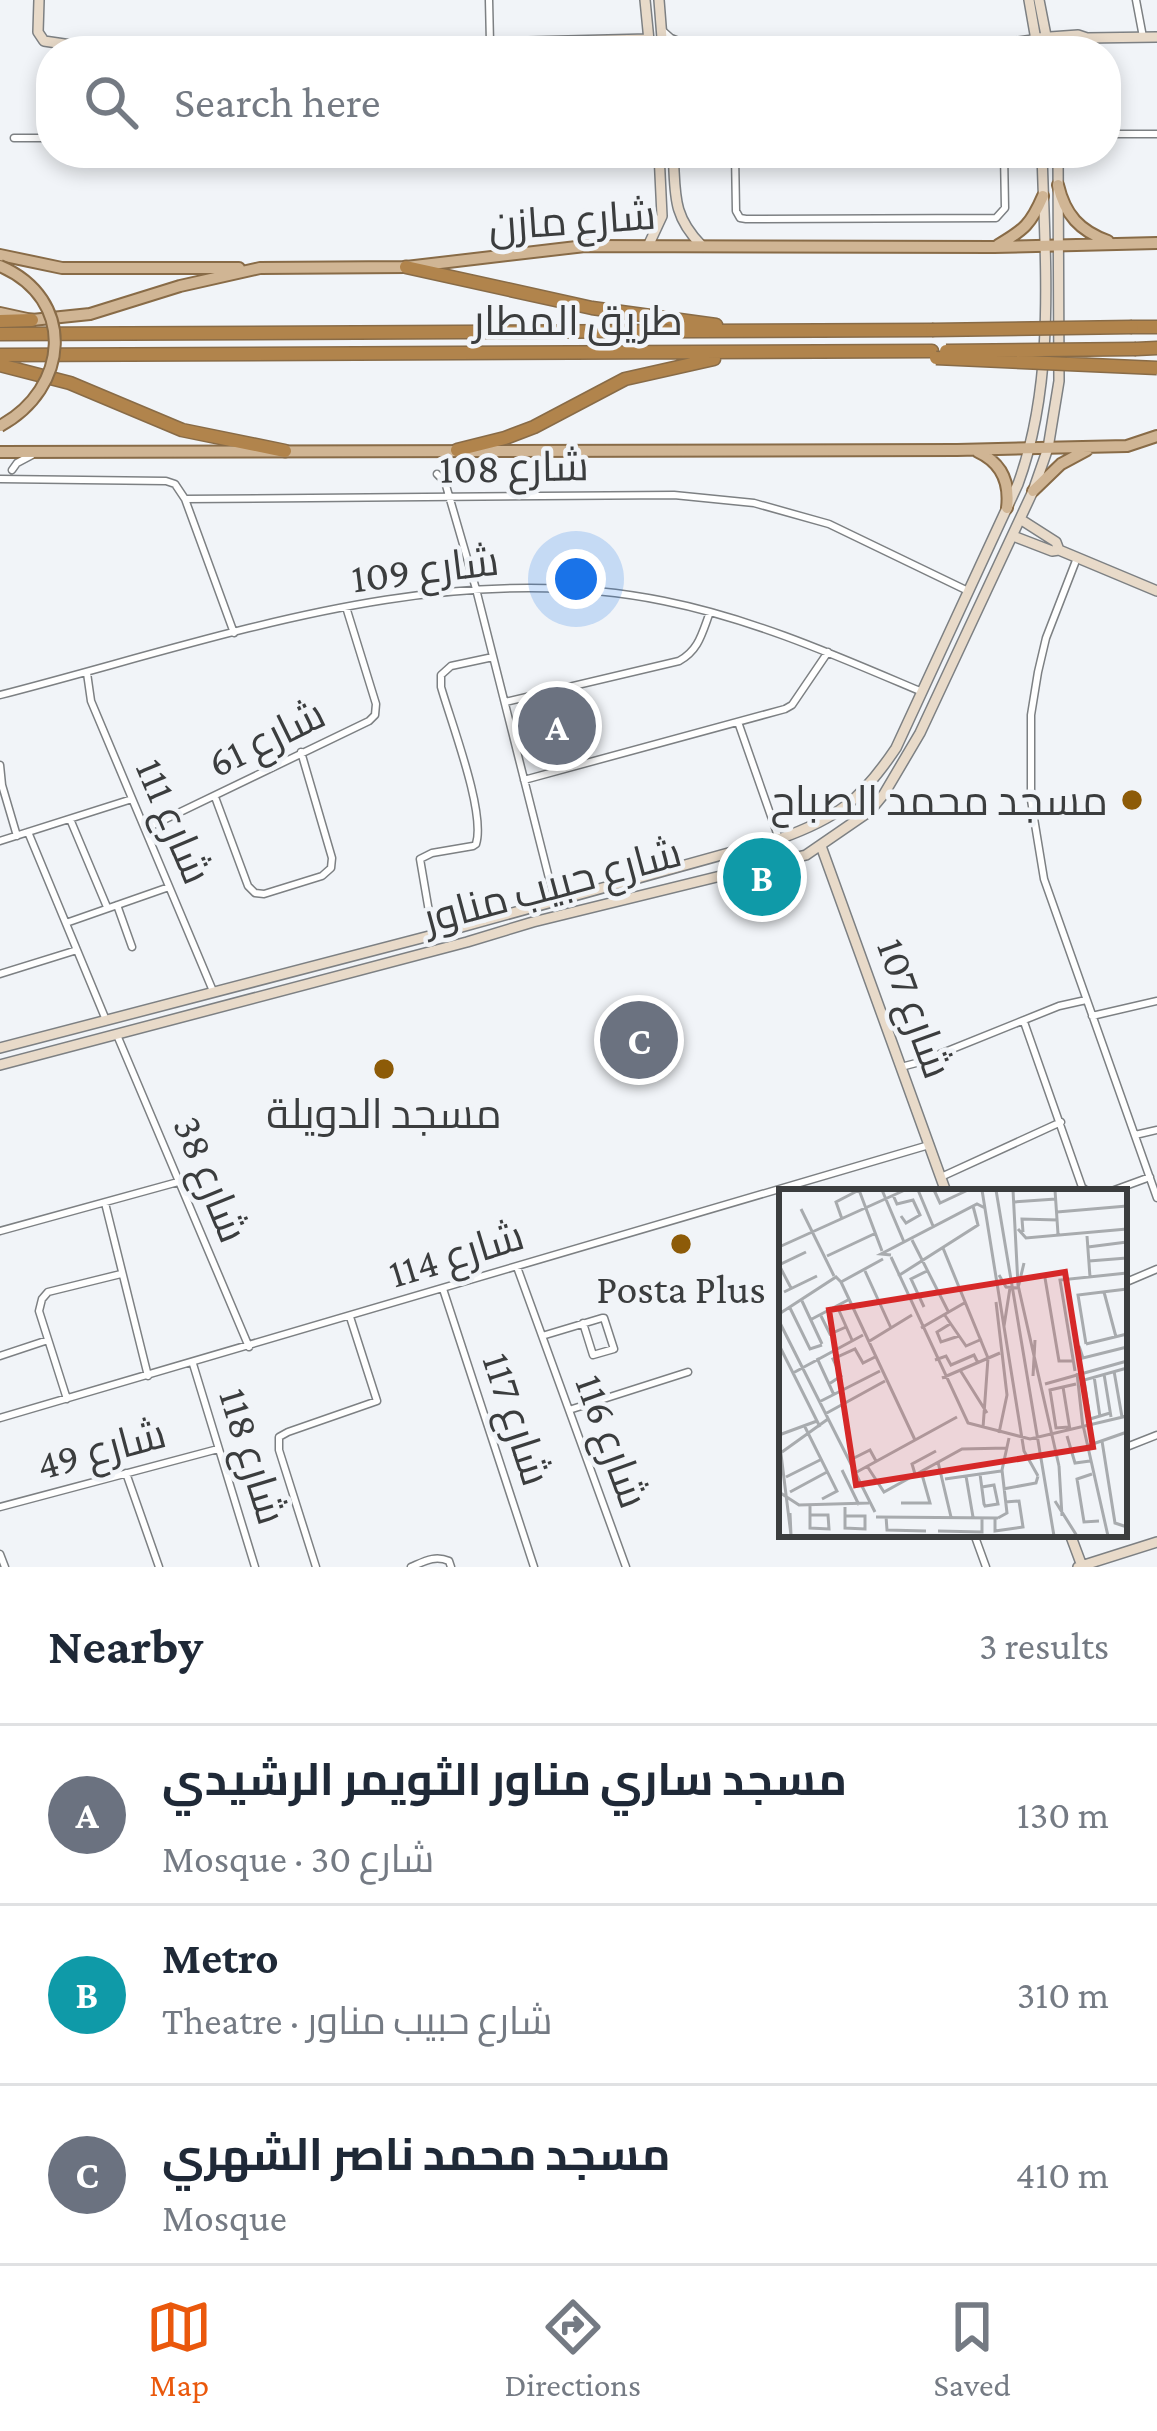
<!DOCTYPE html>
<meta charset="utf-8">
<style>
:root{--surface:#fff;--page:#f6f6f7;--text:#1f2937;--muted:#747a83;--line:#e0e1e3;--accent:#ea580c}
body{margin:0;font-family:"Crimson Pro",Cairo,serif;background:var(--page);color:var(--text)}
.you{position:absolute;left:576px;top:579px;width:42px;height:42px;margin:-30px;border:9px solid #fff;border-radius:50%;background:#1a73e8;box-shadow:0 0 0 18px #1a73e833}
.badge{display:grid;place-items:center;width:78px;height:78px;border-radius:50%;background:var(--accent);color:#fff;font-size:39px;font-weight:700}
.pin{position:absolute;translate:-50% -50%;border:6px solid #fff;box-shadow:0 3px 12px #0006}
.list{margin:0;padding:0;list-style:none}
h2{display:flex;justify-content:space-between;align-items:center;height:156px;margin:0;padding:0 48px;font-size:51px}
h2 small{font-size:39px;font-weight:400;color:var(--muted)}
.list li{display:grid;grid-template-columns:78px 1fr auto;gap:36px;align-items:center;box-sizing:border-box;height:180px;padding:0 48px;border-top:3px solid var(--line)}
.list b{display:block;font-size:45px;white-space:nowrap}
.list p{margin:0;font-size:39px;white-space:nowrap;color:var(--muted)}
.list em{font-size:39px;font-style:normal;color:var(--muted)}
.icon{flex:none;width:66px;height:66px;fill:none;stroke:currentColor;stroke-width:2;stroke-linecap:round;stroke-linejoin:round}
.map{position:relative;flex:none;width:1157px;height:1567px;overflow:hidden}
.search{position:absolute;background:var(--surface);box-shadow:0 6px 18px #0003;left:36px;right:36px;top:36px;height:132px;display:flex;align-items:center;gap:30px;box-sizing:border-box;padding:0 42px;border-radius:48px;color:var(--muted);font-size:45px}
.sheet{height:696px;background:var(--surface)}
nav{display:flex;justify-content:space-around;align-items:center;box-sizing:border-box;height:168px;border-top:3px solid var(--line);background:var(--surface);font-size:33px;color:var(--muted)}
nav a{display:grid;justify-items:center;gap:6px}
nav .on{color:var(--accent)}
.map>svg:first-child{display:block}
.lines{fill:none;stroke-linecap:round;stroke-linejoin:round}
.street-casing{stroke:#7d8083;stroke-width:9}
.secondary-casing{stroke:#7d8083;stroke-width:12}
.primary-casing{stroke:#886b47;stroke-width:14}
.highway-casing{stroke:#886b47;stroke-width:15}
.street{stroke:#fff;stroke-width:6}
.secondary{stroke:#e8dac9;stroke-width:9}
.primary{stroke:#d0b594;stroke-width:10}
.highway{stroke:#b1844c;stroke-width:12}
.primary-bridge-casing{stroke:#886b47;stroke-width:14;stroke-linecap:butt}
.highway-bridge-casing{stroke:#886b47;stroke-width:15;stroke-linecap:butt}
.primary-bridge{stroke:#d0b594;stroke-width:10}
.highway-bridge{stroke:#b1844c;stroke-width:12}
.poi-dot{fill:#8d5b08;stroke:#f1f4f8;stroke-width:4.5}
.labels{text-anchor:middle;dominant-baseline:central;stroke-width:9;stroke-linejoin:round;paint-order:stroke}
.street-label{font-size:42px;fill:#3b3d3e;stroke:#f1f4f8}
.poi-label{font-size:42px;fill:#3b3d3e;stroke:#f1f4f8}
.inset-road{fill:none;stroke:#a8abae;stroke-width:3}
.view{fill:#d62828;fill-opacity:0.15;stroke:#d62828;stroke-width:6}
.inset-edge{fill:none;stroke:#3b3d3e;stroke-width:6}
</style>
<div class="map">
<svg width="1157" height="1567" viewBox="0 0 1157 1567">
<rect width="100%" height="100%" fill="#f1f4f8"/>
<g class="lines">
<defs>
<path id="street" d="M489,0L490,43
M1136,0L1143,37
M662,30L671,38L686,44
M1006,42L1036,38
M678,51L690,45L734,44L1006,42L1013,46L1037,45
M1106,134H1157
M14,138H51
M735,153L736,211L740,218L746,219L996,218L1005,208L1004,153
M12,470L17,463L32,455
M437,474L445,482L476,589L555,902
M0,479L166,481L175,484L185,499L234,633
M185,499L674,495L754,503L829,524L968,591
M1077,558L1046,638L1038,672L1031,715V800L1044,879L1157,1198
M87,673L91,701L213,991
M0,695C215,640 439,555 664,601C754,619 837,656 922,692
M505,702L679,661C699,650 702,633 710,612
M738,722L779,839
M0,765L2,785L17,836
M524,780L785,709L792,705L828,652
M215,797L248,886L255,893L264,894L322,876L331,868L332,858L301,752
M70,819L107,907
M145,829L369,721L375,715L376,704L346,607
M28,832L106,1020
M0,841L132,799
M117,905L132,947
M66,923L169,887
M433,935L420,859L432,853L473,846L476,844C486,813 451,722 441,687V675L451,666L493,657
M0,974L77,950
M1092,1016L1157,1001
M1024,1022L1082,1187L1088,1192
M117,1035L249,1347
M901,1067L920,1062L1059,1006L1086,1000
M1135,1135L1157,1130
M941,1177L1061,1122
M1109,1192L1150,1177
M105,1203L148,1376
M0,1231L178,1182
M517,1267L626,1567
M1124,1283L1157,1269
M443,1289L534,1567
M542,1336L602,1318H604L614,1349L593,1355L583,1323
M0,1356L48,1340
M193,1364L255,1567
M67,1399L39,1311L42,1299L48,1292L121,1274
M569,1410L688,1372
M0,1418L929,1145
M1124,1448L1157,1435
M126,1473L159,1567
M0,1507L218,1449
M974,1534L986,1567
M0,1554L5,1567
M316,1567L279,1450V1437L288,1432L377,1401L350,1317
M411,1567C425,1561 435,1555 449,1561L451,1567"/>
<path id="secondary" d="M39,0L38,32L44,41L71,45L490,43L648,39
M645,0L650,51
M659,0L663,51
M1029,0L1036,40
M1039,0L1049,51
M1036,38L1078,35L1087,38L1157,37
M1037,45L1081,41L1087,38
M673,153C676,193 671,214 701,245
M649,244L662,216L659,153
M1020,519L1056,542L1059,550
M1013,536L1052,551L1059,550L1157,591
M821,846L946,1192
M0,1048L433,935L779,839C838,818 861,800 896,748L1018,484C1056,380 1045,262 1042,153
M0,1065L467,942L533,922L806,855L870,811L884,794L920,733L1033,491L1048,448L1059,381L1058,153
M1070,1534L1082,1566
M1078,1567L1157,1542"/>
<path id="primary" d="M1058,185C1065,215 1080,231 1108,241
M998,245C1024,230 1031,224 1043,196
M0,255L62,268H239
M0,313L32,320L90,314L180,286L260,268L406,267L585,246L994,247L1157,243
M0,452L957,450L1127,446L1157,436
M978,452C1002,463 1010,483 1007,508
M1033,491L1061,464L1087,450"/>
<path id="highway" d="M406,267L592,308L716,325
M0,321L32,320
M1132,327H1157
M0,334L932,330
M1136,349L1157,348
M0,355L932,351
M0,365L70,383L182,430L285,451
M457,450L505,438L534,427L625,379L714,359"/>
</defs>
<use href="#street" class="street-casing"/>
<use href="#secondary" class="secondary-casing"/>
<use href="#primary" class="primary-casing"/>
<use href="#highway" class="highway-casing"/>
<use href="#street" class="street"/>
<use href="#secondary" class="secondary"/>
<use href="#primary" class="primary"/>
<use href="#highway" class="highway"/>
<defs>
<path id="primary-bridge" d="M0,266C77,299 69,389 0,426"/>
<path id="highway-bridge" d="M932,330L1132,327
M946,351L1136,349
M936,358L1157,368"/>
</defs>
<use href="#primary-bridge" class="primary-bridge-casing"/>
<use href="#highway-bridge" class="highway-bridge-casing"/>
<use href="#primary-bridge" class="primary-bridge"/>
<use href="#highway-bridge" class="highway-bridge"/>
</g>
<g class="poi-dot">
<circle cx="1132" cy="800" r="12"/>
<circle cx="384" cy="1069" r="12"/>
<circle cx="681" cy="1244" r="12"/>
</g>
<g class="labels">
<g class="street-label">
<text transform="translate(572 220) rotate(-4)">شارع مازن</text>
<text x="578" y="320">طريق المطار</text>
<text transform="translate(514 467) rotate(-1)">شارع 108</text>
<text transform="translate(425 569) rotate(-7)">شارع 109</text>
<text transform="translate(266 738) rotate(-26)">شارع 61</text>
<text transform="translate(174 821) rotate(67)">شارع 111</text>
<text transform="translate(552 885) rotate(-15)">شارع حبيب مناور</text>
<text transform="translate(915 1008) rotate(70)">شارع 107</text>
<text transform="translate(211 1179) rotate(68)">شارع 38</text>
<text transform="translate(456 1254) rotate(-17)">شارع 114</text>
<text transform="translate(517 1419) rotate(72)">شارع 117</text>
<text transform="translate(612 1441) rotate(70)">شارع 116</text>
<text transform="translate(101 1449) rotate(-15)">شارع 49</text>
<text transform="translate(253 1456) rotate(73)">شارع 118</text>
</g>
<g class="poi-label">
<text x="1108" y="800" text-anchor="end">مسجد محمد الصباح</text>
<text x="384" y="1113">مسجد الدويلة</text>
<text x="681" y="1288">Posta Plus</text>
</g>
</g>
<g transform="translate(779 1189)">
<rect width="348" height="348" fill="#f1f4f8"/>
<path class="inset-road" d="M80,1L103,62M103,1L125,53M139,1L154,37M155,1L161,14L189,1M203,1L245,262L259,287M217,1L275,347M234,1L239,96L280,277M276,1L279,45M114,6L118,15L134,11L141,26L127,34L122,27M235,13L277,10M22,20L55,87M278,23L348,17M63,30L57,13L80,1M239,40L247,49L348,40M244,43L243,30L279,31M308,47L311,88M133,51L169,122M0,58L126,1M309,58L348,53M164,59L209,169L204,239M112,66L102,65L198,15L206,19M48,67L97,44M112,68L189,234L251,250L348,227M310,72L348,69M86,82L112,139M220,86L227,98L239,99L245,74M119,87L199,36L194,17M266,89L280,172H294M62,93L136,251M62,93L104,70M12,99L0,76L27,63M5,103L38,87M325,103L337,148M23,112L43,155M217,113L228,206L220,244M58,117L73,151M145,118L132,90L148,82M11,119L31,160L43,156M0,125L57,88L62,93M165,125L187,157L203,150M42,127L51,145L67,138M31,131L69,111M0,132L96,323M171,135L158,143L162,153L180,147M225,137L231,99M142,139L187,113M89,153L133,126M307,155L299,106L348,100M307,155L348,145M0,156L41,238M300,157L304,169L348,158M38,169L55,206M156,171L167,167L172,176L195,166L199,174M181,181L208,224M296,182L281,91L348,84M335,182L343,228M14,184L84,146M298,184L304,239M325,185L332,228M254,187L256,151M315,187L321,228M163,189L221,164M50,195L62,187L54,170L76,160L84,174L96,168M266,195L348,172M284,198L291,241M40,213L101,182M331,224L311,230L305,191L348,179M46,225L106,192M304,236L329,347M26,238L58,302L43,310M290,238L277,239L271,201L297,195M0,246L38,232M288,247L296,274L311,272M0,249L12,346L11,324M323,252L336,334L348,338M308,257L348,243M3,263L49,230M69,272L91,261L97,272M159,273L172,328M88,277L105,303L183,260L228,259M280,277L283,327M63,281L80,316M76,284L178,228M136,285L133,275L157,262M201,285L205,315L206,317L219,315L215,296L203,298M313,285L298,290L305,333L320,332M187,287L194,328M7,288L41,271M166,290L222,282M224,300L257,294L259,287M0,303L20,316L90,314M11,303L48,283M276,312L298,347M122,314H151L142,282M31,326H49L50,340L31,339V317M66,327H86V340L66,339V318M107,327L108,341L147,342M97,328L219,329M216,329V342L244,338L240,312L226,313M219,329L228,324L223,281L230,249M159,342L203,343V330"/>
<path class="view" d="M286,83L314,258L77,296L50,121Z"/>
<rect width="348" height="348" class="inset-edge"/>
</g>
</svg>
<div class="you"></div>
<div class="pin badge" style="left:557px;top:726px;background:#6b7280">A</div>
<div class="pin badge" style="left:762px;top:877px;background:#0f9aa8">B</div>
<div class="pin badge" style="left:639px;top:1040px;background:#6b7280">C</div>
<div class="search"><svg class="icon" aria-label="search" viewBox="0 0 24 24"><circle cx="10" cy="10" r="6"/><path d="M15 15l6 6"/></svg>Search here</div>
</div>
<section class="sheet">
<h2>Nearby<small>3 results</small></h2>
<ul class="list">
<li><span class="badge" style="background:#6b7280">A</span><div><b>مسجد ساري مناور الثويمر الرشيدي</b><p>Mosque · شارع 30</p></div><em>130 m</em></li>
<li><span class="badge" style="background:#0f9aa8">B</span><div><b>Metro</b><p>Theatre · شارع حبيب مناور</p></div><em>310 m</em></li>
<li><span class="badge" style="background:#6b7280">C</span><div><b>مسجد محمد ناصر الشهري</b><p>Mosque</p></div><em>410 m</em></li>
</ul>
</section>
<nav>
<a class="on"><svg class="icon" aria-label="map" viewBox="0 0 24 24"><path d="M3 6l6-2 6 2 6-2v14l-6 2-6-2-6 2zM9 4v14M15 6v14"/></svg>Map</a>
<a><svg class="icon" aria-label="directions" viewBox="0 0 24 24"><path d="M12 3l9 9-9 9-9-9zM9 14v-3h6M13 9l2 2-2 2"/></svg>Directions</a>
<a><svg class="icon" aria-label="saved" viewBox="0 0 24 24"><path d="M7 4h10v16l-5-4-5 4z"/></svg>Saved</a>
</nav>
